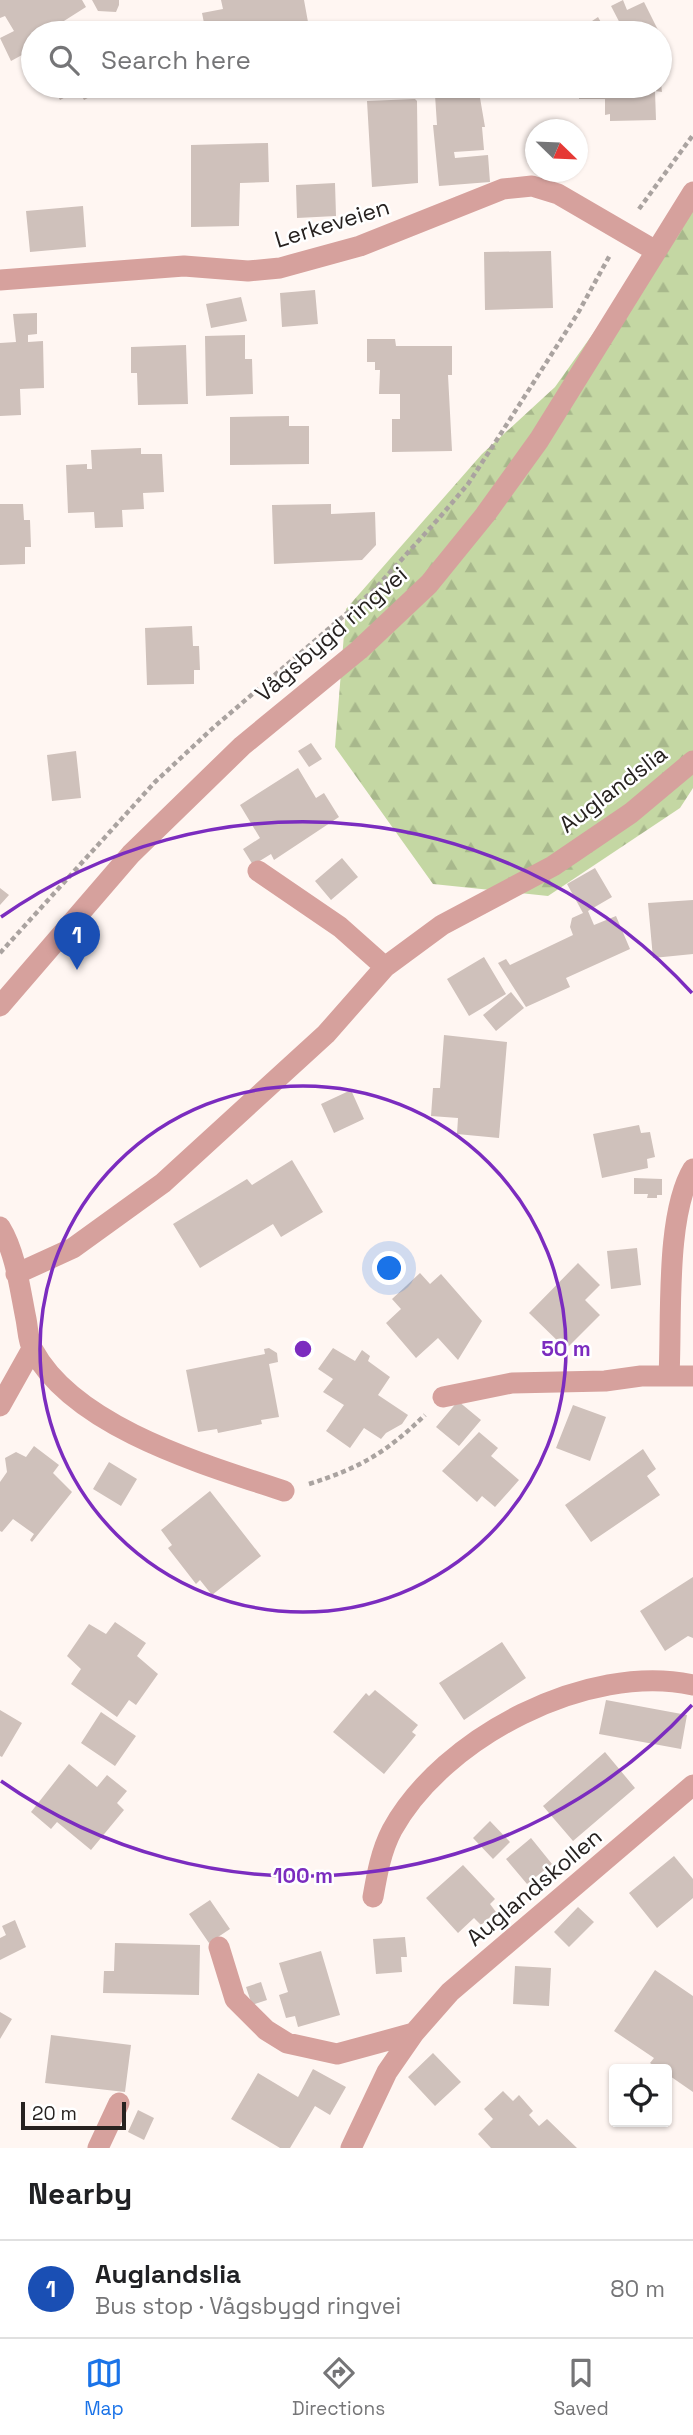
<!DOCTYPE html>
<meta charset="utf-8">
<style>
:root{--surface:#fff;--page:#f2f2f2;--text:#202124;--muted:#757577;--line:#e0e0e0;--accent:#1a73e8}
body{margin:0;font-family:"Space Grotesk",sans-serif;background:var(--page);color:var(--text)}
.controls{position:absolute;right:21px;bottom:21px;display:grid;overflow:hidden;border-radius:7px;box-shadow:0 2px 5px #0004}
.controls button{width:63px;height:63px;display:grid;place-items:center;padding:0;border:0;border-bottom:2px solid var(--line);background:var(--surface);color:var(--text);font:35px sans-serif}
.compass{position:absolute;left:525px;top:119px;width:63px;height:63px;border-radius:50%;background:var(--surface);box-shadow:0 2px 5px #0004;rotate:113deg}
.scale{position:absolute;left:21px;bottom:18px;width:105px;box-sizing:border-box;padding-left:7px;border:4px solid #272220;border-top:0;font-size:19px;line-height:24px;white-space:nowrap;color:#272220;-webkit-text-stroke:5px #fff;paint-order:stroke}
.you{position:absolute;left:390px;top:1269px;width:24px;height:24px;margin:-18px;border:5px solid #fff;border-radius:50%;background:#1a73e8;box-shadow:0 0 0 10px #1a73e833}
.badge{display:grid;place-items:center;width:46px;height:46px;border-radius:50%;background:var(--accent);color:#fff;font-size:23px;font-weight:700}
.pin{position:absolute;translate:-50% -58px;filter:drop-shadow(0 2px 4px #0008)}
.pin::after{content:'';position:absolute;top:37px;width:24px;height:21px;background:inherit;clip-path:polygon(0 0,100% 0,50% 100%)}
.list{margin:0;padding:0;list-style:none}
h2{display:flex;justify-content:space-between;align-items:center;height:91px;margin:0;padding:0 28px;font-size:30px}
h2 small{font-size:23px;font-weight:400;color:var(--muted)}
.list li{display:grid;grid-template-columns:46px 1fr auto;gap:21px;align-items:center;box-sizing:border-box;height:98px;padding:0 28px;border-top:2px solid var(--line)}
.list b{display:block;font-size:26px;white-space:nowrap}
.list p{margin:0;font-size:23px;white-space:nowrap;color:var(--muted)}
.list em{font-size:23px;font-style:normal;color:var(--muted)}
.icon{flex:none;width:38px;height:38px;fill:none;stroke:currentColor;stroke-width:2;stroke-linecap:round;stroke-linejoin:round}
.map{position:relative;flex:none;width:693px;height:2148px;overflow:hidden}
.search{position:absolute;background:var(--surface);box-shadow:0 2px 5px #0004;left:21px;right:21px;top:21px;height:77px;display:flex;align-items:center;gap:18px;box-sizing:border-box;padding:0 24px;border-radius:38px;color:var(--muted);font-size:26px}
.sheet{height:189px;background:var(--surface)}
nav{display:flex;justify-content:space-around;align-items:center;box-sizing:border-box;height:98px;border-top:2px solid var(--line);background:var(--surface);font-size:19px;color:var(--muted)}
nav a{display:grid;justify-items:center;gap:4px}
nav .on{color:var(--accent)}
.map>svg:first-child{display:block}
.forest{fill:url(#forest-firs)}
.building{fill:#cfc1bb}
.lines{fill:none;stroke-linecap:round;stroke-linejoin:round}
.path{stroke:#aaa3a0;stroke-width:4.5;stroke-dasharray:5 3.5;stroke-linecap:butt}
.minor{stroke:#d6a19d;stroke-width:21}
.ring{fill:none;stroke:#7b2cbf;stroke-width:3.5}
.labels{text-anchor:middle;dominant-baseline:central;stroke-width:5;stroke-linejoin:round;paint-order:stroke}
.street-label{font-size:23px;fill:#272220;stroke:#fff}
.centre{fill:#7b2cbf;stroke:#fff;stroke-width:3.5}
.ring-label{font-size:21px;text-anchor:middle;font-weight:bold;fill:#7b2cbf;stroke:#fff;stroke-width:5;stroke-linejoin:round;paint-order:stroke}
</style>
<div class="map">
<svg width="693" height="2148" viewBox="0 0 693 2148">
<defs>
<pattern id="forest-firs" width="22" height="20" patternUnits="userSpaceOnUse" patternTransform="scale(1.75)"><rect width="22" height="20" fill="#c4d7a3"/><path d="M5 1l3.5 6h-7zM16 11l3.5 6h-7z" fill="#a8b88c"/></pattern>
</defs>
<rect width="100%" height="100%" fill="#fff6f2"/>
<path class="forest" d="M693,193V788L680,808L548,896L433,884L335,747L346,609L482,454L555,387Z"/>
<path class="building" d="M0,0H82L86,7L45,33H33V49L11,61L0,38L14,31L5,16L0,18Z
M92,0H119V5L116,12L98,11Z
M221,0H304L308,22L251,33H206L202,13L223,9Z
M623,0L627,10L644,2L658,30L651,33H625L611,6Z
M598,17L607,33H578L577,31Z
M660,74L662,92L655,91L656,120L610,121V114L605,115V99H579V86H660Z
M52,86H110L84,100L79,90L60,100Z
M477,86H502L484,97Z
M479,92L485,127H482L484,150L454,152L455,158L488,155L490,182L439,186L433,125H437L435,95Z
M415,99L417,101L418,183L372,187L367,101Z
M268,143L269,182L240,183L239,226L191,227V145Z
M335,183L336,216L297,218L296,185Z
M83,206L86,247L30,252L26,211Z
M551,251L553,308L485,310L484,252Z
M315,290L318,324L282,327L280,293Z
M241,297L247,321L211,328L206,304Z
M37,313V334L28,335V342L43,341L44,388L20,389L21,415L0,416V343L16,342L13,314Z
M245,335V359H252L253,394L206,396L205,336Z
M367,339H395L396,346H452V375H448L452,451L392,452V419H400V394H379L380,370H375V362H367Z
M186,345L188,404L138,405L137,373H131V347Z
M289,416V426H309V464L230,465V417Z
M141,448V454H162L164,492L143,493L144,509L122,510L123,527L95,528L94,512L68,513L66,465L87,464V469H92L91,450Z
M0,504H23L24,520H30L31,547H25V564L0,565Z
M331,504V514L375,512L376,545L362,560L274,564L272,505Z
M192,626L193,646H199L200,670H194V684L147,685L145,628Z
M311,743L322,759L309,767L298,751Z
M76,751L81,798L52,801L47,755Z
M298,768L316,798L324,793L339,817L274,860L271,854L253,865L243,849L260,838L240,805Z
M342,858L358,877L331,900L315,881Z
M595,868L612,897L588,911L594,925L616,916L630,949L566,978L570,987L526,1007L498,963L506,959L510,965L573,935L570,927L572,918L583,913L567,884Z
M0,888L9,895L0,905Z
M693,900V954L653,958L648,903Z
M484,957L506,994L469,1016L447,979Z
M511,992L524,1008L496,1031L483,1015Z
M444,1035L507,1042L499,1138L457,1134L458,1118L431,1116L433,1088H440Z
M351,1090L364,1119L334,1133L321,1104Z
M639,1125L641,1133L650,1132L655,1157L647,1159L648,1168L602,1178L593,1134Z
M292,1160L323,1212L281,1237L273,1224L200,1268L173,1224L247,1179L252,1185Z
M634,1178L662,1179V1195H657V1198H647L648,1194H634Z
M637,1248L641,1285L611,1289L607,1251Z
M578,1263L600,1285L585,1300L600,1315L566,1349L529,1313Z
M420,1273L430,1284L441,1274L482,1321L458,1360L438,1338L416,1358L386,1323L401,1309L392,1299Z
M269,1348L277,1353L278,1362L269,1364L279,1417L261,1420L262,1424L218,1433L217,1429L198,1432L186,1370L265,1354L264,1349Z
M333,1348L355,1361L362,1350L370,1356L368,1361L390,1377L378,1395L408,1415L402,1424L386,1433L381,1439L364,1428L350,1448L326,1431L344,1405L323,1392L333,1379L318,1369Z
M458,1401L481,1420L459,1446L436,1427Z
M573,1405L606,1417L590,1461L556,1448Z
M479,1432L498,1448L491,1456L519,1480L495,1507L482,1496L477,1502L442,1471Z
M34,1446L59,1465L53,1473L72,1492L32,1542L30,1540L34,1534L13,1519L2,1532L0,1531V1482L7,1472L5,1458L16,1452L26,1457Z
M643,1449L656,1469L647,1476L660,1495L591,1542L565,1505Z
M109,1462L137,1479L121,1506L93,1489Z
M210,1491L261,1556L212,1595L200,1580L196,1584L168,1548L172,1545L161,1530Z
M693,1577V1638L688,1636L665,1651L640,1611Z
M115,1622L146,1643L137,1656L158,1674L136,1705L129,1700L117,1717L71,1684L81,1669L67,1656L89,1624L106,1634Z
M502,1642L526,1678L464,1720L439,1683Z
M375,1690L418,1725L412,1732L416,1735L384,1774L333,1732L366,1693L369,1696Z
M606,1700L687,1715L681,1749L599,1734Z
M0,1710L22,1723L2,1757L0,1756Z
M101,1712L136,1736L115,1766L81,1743Z
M605,1752L635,1788L573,1841L543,1806Z
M69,1764L97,1787L107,1775L127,1791L117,1803L124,1810L91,1850L57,1822L51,1829L31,1812Z
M490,1821L510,1842L493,1859L473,1838Z
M531,1838L552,1864L527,1884L506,1859Z
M674,1856L693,1879V1898L657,1928L629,1893Z
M463,1865L495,1899L490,1904L496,1912L481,1925L474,1918L458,1933L426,1898Z
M210,1900L230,1929L209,1943L189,1914Z
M578,1907L594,1922L569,1947L554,1932Z
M15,1920L26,1947L0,1960V1938L6,1935L2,1926Z
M405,1937L407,1957H401L402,1972L376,1974L373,1939Z
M115,1943L200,1945L199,1995L103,1993L104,1971H114Z
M321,1951L340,2015L298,2027L295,2016L286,2018L279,1995L288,1992L279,1963Z
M515,1966L551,1968L549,2006L513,2004Z
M655,1970L693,1996V2092L667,2074V2069H659L650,2063L654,2058L614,2031Z
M261,1982L267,2000L252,2005L246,1987Z
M0,2012L12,2019L0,2039Z
M51,2035L131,2045L125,2092L45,2083Z
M433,2053L461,2082L435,2106L408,2077Z
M313,2069L346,2087L330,2115L315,2106L290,2148H280L231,2119L258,2073L298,2097Z
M503,2091L513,2101L519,2095L533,2111L529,2115L539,2126L547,2119L577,2148H491L478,2134L493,2119L484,2109Z
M138,2110L154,2118L144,2140L128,2132Z"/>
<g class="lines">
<path class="path" d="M639,209L693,135
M0,953L155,782L214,727L374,590L440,517L468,484L498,438L578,313L610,255
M309,1484C360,1468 387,1452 425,1415"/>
<path class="minor" d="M0,280L184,266L248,271L280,268L360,246L503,189L532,186L558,194L656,251
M385,967L442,925L553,866L631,813L693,761
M0,1006L131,854L242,746L359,650L429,584L485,515L539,440L693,192
M0,1227C16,1253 20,1290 26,1319C28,1329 28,1342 33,1350C75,1428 206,1465 284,1491
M16,1274L73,1248L163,1183L326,1034L385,967L340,927L258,871
M669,1376C672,1320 665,1215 693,1169
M443,1397L512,1383L605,1381L641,1376H693
M0,1406L32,1349
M373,1897C377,1874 381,1851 392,1830C443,1737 588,1662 693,1685
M219,1947L235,1999L266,2030L287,2043L337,2054L414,2033
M98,2148L119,2103
M351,2148L387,2072L414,2033L450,1992L693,1785"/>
</g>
<g class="ring">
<circle cx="303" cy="1349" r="263"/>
<path d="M692 1705A527 527 0 0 1 1 1781M1 917A527 527 0 0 1 692 993"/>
</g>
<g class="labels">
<g class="street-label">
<text transform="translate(332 223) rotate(-17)">Lerkeveien</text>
<text transform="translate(331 634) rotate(-41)">Vågsbygd ringvei</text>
<text transform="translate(613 789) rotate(-37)">Auglandslia</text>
<text transform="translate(534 1887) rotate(-40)">Auglandskollen</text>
</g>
</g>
<circle cx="303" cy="1349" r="10" class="centre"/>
<g class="ring-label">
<text x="566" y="1356">50 m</text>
<text x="303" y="1883">100 m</text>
</g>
</svg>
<div class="controls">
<button><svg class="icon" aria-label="locate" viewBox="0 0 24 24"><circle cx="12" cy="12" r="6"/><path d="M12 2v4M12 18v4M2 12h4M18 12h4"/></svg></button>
</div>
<svg class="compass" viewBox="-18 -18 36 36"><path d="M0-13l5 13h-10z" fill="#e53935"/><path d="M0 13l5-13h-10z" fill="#757577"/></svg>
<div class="scale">20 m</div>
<div class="you"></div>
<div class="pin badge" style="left:77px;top:970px;background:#1a4fb4">1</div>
<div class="search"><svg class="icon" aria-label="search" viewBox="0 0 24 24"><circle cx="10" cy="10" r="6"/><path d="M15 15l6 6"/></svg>Search here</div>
</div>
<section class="sheet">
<h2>Nearby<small></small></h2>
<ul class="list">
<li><span class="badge" style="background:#1a4fb4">1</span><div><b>Auglandslia</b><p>Bus stop · Vågsbygd ringvei</p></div><em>80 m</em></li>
</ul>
</section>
<nav>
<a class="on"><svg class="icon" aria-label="map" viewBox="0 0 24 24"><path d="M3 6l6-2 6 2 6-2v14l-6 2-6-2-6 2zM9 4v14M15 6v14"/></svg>Map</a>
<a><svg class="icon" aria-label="directions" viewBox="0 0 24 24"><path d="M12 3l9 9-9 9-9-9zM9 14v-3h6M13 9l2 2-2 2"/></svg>Directions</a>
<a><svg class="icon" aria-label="saved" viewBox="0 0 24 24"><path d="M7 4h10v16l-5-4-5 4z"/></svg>Saved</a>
</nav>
